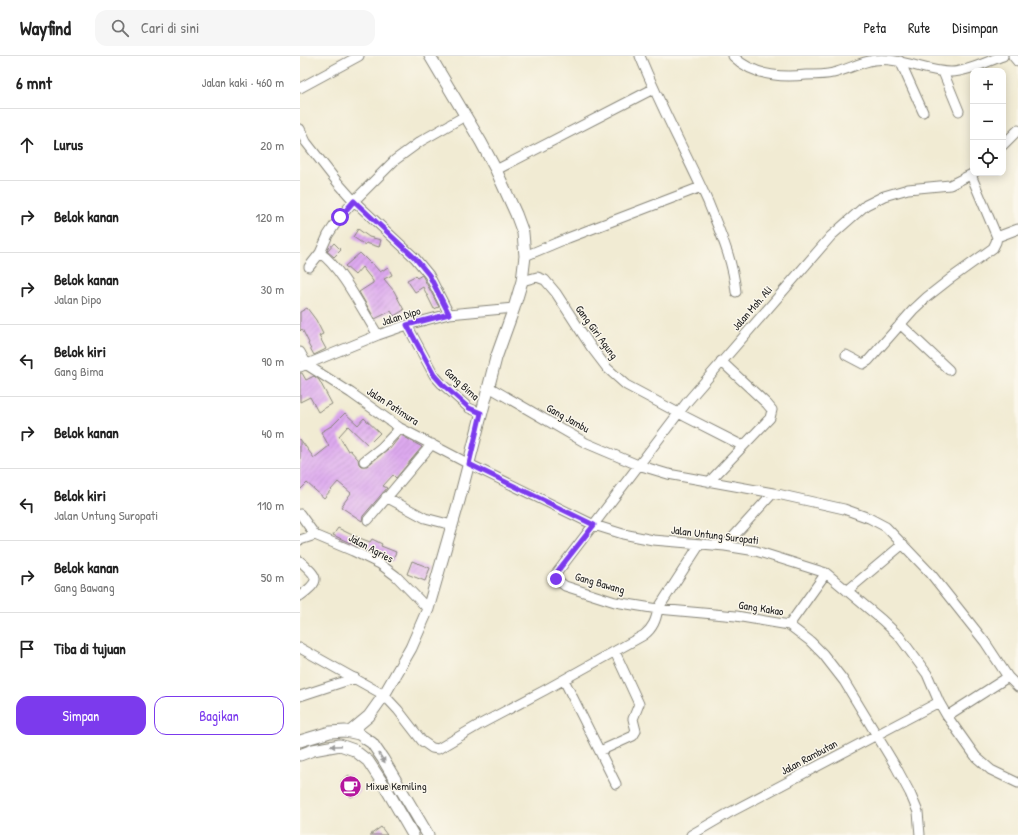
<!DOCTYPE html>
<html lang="id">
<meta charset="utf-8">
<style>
:root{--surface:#fff;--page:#f6f6f6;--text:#222;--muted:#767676;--line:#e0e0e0;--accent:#7c3aed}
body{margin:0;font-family:"Patrick Hand",sans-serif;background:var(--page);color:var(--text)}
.controls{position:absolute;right:12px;top:12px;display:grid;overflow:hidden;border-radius:8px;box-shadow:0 2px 10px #0003}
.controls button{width:36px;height:36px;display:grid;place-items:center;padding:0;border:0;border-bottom:1px solid var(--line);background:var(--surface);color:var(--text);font:20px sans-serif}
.stop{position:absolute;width:12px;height:12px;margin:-9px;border:3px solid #7c3aed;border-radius:50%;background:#fff}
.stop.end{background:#7c3aed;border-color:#fff;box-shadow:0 1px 4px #0008}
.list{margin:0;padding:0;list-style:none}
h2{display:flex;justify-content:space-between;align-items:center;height:52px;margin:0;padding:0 16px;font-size:17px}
h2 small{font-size:13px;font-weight:400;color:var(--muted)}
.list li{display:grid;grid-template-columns:26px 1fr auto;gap:12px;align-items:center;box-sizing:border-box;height:72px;padding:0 16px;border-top:1px solid var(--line)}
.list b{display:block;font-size:15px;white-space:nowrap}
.list p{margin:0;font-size:13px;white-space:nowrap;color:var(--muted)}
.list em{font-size:13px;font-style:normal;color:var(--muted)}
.actions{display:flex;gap:8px;padding:12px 16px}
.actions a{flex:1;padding:9px 0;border:1px solid var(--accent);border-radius:12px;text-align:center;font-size:14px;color:var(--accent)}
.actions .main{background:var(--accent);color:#fff}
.icon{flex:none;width:22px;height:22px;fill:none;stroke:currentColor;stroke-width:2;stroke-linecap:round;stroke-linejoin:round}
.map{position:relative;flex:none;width:718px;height:779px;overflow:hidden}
header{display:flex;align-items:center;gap:24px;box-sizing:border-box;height:56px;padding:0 20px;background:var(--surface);border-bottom:1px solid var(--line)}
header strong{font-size:19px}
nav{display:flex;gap:22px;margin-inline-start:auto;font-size:14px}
.search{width:280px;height:36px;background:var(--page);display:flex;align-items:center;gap:10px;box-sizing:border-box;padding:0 14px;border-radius:12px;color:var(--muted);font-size:15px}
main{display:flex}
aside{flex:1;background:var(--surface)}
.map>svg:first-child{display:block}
.building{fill:url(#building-hatch)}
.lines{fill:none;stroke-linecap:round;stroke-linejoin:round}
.minor-casing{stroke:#868478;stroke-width:11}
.tertiary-casing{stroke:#868478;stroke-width:13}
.minor{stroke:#fff;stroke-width:9}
.tertiary{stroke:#fff;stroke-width:11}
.oneway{fill:#999}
.route{stroke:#7c3aed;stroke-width:5}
.labels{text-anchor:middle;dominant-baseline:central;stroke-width:3;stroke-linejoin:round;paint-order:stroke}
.street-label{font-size:11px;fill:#1c1c1c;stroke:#fbf7ec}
.poi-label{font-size:11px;fill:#1c1c1c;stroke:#fbf7ec;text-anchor:start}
</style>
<header>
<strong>Wayfind</strong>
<div class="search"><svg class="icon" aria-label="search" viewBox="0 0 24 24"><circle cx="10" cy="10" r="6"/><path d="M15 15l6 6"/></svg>Cari di sini</div>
<nav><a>Peta</a><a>Rute</a><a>Disimpan</a></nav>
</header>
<main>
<aside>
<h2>6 mnt<small>Jalan kaki · 460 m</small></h2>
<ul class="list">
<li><svg class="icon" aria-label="ahead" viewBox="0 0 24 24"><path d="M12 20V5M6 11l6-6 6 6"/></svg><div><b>Lurus</b></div><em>20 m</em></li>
<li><svg class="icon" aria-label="right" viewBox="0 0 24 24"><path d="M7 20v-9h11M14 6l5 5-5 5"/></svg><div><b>Belok kanan</b></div><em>120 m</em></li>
<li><svg class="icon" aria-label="right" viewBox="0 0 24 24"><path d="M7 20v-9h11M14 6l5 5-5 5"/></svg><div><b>Belok kanan</b><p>Jalan Dipo</p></div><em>30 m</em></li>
<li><svg class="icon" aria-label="left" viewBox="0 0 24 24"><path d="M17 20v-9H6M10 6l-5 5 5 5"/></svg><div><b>Belok kiri</b><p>Gang Bima</p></div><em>90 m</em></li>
<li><svg class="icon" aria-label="right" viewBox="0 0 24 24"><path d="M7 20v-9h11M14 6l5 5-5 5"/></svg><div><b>Belok kanan</b></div><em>40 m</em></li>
<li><svg class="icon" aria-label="left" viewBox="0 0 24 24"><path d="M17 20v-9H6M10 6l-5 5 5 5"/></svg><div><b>Belok kiri</b><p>Jalan Untung Suropati</p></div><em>110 m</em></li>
<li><svg class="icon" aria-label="right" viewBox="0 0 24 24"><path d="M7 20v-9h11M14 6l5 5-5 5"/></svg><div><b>Belok kanan</b><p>Gang Bawang</p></div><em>50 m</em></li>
<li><svg class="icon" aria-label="arrive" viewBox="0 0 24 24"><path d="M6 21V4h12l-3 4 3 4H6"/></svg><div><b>Tiba di tujuan</b></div></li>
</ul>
<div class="actions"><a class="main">Simpan</a><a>Bagikan</a></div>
</aside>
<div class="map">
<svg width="718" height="779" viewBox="0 0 718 779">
<defs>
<pattern id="building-hatch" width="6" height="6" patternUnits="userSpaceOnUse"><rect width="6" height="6" fill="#dda9ee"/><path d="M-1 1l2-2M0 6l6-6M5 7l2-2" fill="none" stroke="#bd91cc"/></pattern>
</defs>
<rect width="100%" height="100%" fill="#fbf7ec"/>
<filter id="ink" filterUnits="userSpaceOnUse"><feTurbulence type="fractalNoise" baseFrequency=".025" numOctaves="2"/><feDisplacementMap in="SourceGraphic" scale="8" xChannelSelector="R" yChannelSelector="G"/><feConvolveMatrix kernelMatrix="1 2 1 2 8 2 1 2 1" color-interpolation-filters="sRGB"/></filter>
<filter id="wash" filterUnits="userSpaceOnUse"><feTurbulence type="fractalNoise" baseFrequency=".012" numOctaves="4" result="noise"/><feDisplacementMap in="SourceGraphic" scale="16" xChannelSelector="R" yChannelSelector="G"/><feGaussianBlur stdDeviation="0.9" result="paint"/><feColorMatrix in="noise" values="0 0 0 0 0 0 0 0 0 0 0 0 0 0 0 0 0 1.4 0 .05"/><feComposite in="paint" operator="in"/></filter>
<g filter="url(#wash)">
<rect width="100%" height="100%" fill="#f1ebd3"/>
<g id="blocks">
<path class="building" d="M58,173L69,181L81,184L79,191L66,187L65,189L53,181Z
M34,187L41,194L34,201L27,195Z
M60,197L70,207L71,206L80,216L88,211L92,219L84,223L94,235L104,254L94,260L91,255L75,263L59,236L73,227V225L62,211L55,219L45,210Z
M122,219L139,251L134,253L123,231L115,236L107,224L115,220L117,222Z
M7,252L16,264L23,278L19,280L26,293L14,299L8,288L9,287L2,273L0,275V256Z
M0,317H2L6,324L14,320L19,324L32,348L18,356L10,341L0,346Z
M45,357L58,369L64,362L80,377L68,389L48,370L39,380L48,395L50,394L58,403L59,408L61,410H67L88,393L89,394L101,379L122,391L96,422L93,419L83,430L87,432L63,460L62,465L41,451L51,437L38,426L24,442L7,427L0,434V383L14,402L29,390L21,376L33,369Z
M38,472L52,479L70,486L72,483L82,488L81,490L96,496L92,505L76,499L33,479Z
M112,505L130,512L125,525L107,518Z
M49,719L60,736L51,741L41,725Z
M81,771L87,779H70Z"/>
</g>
</g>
<g filter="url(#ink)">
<use href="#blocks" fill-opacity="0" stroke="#868478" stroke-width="1"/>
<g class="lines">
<defs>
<path id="minor" d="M340,0C360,50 386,97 408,146C420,176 433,204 436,236
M433,0C453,20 480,22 506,19C515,19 525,19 533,17C547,14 560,6 574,4C601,1 625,16 651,16C667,16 688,5 703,0
M713,0L718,6
M600,5L623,56
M643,16L659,55
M0,32L59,0
M0,73L6,86L38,127L54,145L115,202L129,219L149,258
M703,89L718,74
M196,114L353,33
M697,181L718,173
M20,197C42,212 63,256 78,279
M225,200L268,182L401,131
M9,211L20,197L28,179L40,161L54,145L95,104L121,85L165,60
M222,225L237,221L245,224L256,237L291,291L307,312L326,329L386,361L443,390
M600,268L649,314
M107,269L134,319L142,328L169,352L181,357
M0,296L7,309L51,337L100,372L169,408L294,469L323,478L353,484L425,490L456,495L526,517L582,564L599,580L627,618L639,646L647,660L676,701L691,714L718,727
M546,299L563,308L568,305L613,254L627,241L650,223L693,192L696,186L697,181L671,119
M0,311L78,279L107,269L149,258L214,252
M189,331L286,387L338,409L368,418L473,437L544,453L569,462L586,471L631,518L685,586L708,621L718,631
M64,405L82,391L100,372
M409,426L470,362L472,354L467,348L421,305
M86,441L125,462L152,469
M0,458L15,479L53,495L80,508L96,520L128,553
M68,464L132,388
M0,484L15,479
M425,490L473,437
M0,505C19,522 21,524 0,540
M547,535L603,488
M489,569L526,517
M0,592L84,639L98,654L122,685L132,692L138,693L177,670L245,634L344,579C353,572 356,564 358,553L400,488
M264,624L316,728
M0,640L55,622
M647,660L708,621
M300,695L333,680L336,675L333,663L339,648L315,596
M391,779L427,758L639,646
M620,779L618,756L610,737L596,711L544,625L523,598L510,585L489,569L436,560L358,553L315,546L265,530L256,523V518L387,346L531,180L566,149L584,140L608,133L650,129L674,117"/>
<path id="tertiary" d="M51,675L69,660L84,639L111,592L128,553L159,445L196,302L214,252L222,225L225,200L223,177L216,158L196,114L181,86L130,0
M0,685L30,676L45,675L59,678L66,683L72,687L83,703L128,779
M0,699L13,694L40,689L54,694L68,705L87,734L113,779"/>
</defs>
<use href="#minor" class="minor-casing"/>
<use href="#tertiary" class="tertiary-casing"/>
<use href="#minor" class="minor"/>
<use href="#tertiary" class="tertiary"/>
</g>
<defs><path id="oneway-solid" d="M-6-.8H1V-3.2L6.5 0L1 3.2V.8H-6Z"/></defs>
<g class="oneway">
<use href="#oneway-solid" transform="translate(36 690) rotate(177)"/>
<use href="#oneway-solid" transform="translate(82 702) rotate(57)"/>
</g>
</g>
<g class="lines" filter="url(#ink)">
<path class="route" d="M40,161L54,145L115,202L129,219L149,258L107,269L134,319L142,328L169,352L181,357L169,408L294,469L260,512L256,518V523"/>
</g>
<defs>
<symbol id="cafe-disc" viewBox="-11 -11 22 22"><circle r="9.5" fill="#b5179e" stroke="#fbf7ec"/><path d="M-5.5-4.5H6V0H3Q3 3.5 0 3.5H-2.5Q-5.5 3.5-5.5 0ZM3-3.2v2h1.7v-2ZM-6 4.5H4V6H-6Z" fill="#fff"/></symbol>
</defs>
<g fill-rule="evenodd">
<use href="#cafe-disc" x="38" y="718" width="25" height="25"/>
</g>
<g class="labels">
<g class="street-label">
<text transform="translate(452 252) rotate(-49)">Jalan Moh. Ali</text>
<text transform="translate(101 260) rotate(-17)">Jalan Dipo</text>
<text transform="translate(297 276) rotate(54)">Gang Giri Agung</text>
<text transform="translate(162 328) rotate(42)">Gang Bima</text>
<text transform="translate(93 350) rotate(33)">Jalan Patimura</text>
<text transform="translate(268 362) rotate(29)">Gang Jambu</text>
<text transform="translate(415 479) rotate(7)">Jalan Untung Suropati</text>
<text transform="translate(71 492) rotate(28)">Jalan Agries</text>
<text transform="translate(300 527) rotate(16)">Gang Bawang</text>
<text transform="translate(461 552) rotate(9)">Gang Kakao</text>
<text transform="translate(509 701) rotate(-28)">Jalan Rambutan</text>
</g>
<g class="poi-label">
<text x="66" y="730">Mixue Kemiling</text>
</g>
</g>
</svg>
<div class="controls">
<button>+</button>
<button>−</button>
<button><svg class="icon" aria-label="locate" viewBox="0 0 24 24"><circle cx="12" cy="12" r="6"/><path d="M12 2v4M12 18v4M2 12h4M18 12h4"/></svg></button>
</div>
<div class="stop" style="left:40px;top:161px"></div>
<div class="stop end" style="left:256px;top:523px"></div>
</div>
</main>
